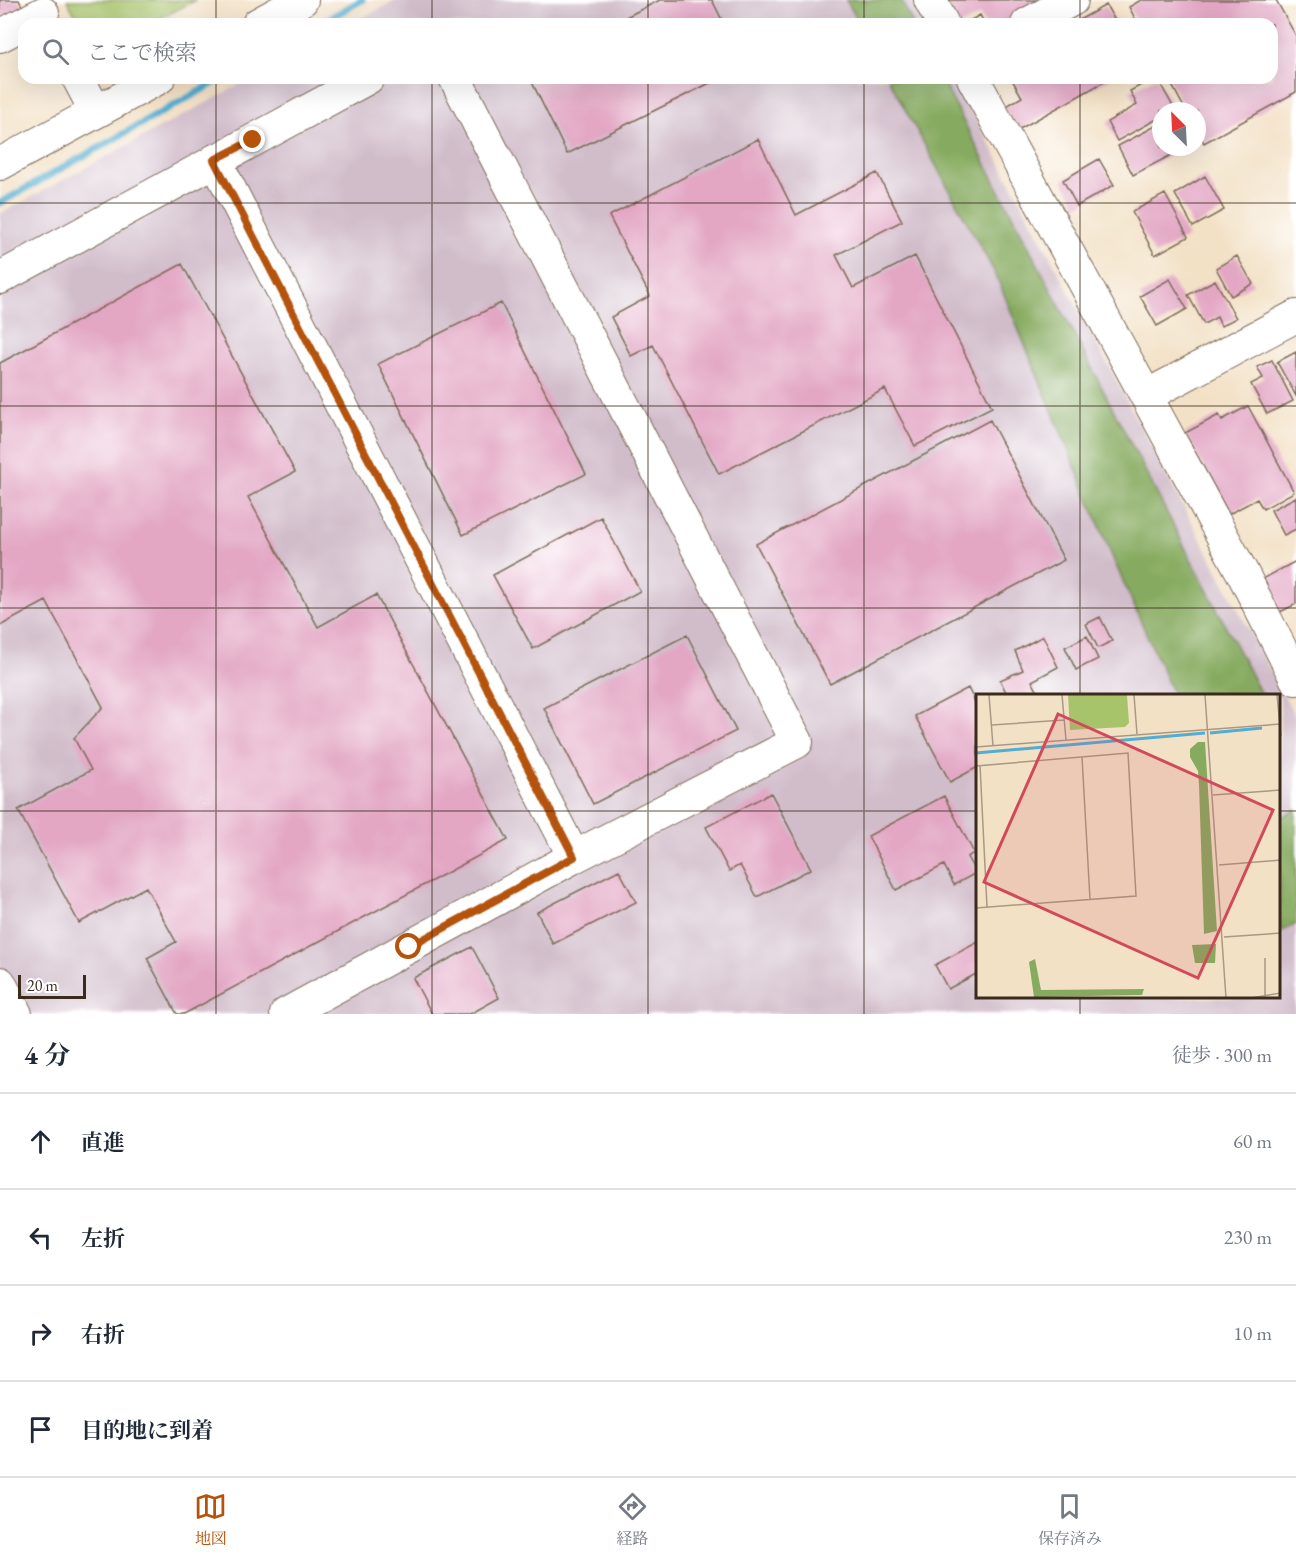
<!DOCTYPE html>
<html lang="ja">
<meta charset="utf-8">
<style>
:root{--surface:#fff;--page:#f6f6f7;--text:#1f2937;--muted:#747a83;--line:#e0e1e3;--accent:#b45309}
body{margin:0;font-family:"EB Garamond","Noto Serif JP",serif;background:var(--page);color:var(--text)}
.compass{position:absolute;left:1152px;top:102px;width:54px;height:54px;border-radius:50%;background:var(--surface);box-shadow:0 6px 24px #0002;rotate:336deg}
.scale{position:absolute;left:18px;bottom:15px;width:68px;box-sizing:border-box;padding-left:6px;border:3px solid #3b2a1e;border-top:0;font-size:16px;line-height:21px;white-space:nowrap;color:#3b2a1e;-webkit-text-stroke:4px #fff;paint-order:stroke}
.stop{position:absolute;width:18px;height:18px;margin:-14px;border:4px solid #b45309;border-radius:50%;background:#fff}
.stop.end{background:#b45309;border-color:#fff;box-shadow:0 2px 6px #0008}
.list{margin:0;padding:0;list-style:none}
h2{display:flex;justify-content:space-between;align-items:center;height:78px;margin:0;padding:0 24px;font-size:26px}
h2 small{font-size:20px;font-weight:400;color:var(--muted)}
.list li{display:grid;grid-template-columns:39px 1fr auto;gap:18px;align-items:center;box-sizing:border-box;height:96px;padding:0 24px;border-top:2px solid var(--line)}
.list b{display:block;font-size:22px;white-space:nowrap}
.list em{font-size:20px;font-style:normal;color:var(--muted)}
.icon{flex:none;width:33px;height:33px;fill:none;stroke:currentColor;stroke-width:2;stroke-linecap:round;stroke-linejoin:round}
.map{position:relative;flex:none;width:1296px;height:1014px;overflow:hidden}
.search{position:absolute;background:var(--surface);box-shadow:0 6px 24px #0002;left:18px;right:18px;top:18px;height:66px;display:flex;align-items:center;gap:15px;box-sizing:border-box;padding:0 21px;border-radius:18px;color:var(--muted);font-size:22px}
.sheet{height:462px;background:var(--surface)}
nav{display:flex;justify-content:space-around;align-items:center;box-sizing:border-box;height:84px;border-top:2px solid var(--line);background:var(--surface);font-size:16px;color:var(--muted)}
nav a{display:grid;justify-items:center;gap:3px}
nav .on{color:var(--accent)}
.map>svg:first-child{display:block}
.industrial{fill:#d1bdca;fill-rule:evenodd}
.green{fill:#a8c46a;stroke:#727744;stroke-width:1.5}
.forest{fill:#86aa5e;stroke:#606a3e;stroke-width:1.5}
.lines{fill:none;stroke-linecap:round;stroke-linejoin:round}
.stream{stroke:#52add0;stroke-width:7}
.building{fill:#e3a7c4}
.minor-casing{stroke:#7b6a59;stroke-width:34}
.minor{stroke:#fff;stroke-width:32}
.route{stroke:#b45309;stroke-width:8}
.grid{fill:none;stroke:#3b2a1e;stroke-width:1.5;stroke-opacity:0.55}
.inset-river{fill:none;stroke:#52add0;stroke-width:3}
.inset-road{fill:none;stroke:#a99883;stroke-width:1.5}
.view{fill:#d1495b;fill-opacity:0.15;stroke:#d1495b;stroke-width:3}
.inset-edge{fill:none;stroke:#3b2a1e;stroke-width:3}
</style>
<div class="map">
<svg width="1296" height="1014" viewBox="0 0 1296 1014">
<rect width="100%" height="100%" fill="#fff"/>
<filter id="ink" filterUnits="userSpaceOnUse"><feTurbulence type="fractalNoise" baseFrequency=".0167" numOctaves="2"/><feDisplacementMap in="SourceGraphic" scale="12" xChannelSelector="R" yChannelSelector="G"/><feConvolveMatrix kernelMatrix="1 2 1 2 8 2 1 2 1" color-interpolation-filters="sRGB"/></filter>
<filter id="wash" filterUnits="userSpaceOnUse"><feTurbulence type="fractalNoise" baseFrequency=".008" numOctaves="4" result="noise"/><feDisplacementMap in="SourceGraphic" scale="24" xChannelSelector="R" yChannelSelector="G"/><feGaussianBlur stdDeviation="1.35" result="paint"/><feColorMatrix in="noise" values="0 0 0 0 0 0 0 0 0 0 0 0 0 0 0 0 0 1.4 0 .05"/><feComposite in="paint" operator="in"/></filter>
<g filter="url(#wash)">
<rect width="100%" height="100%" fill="#f3e1c6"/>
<path class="industrial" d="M396,0H913L926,24H351Z
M252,78H955L1296,718V1014H0V214ZM978,696H1280V998H978Z"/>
<path class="green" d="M67,0H196L149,24H80Z"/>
<path class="forest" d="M846,0H901L913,24H860Z
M888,78H941L1262,696H1174L1115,563L996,275Z
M1296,810V924L1280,932V818Z"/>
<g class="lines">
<path class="stream" d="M319,24L362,0
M0,203L223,78"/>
</g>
<g id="blocks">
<path class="building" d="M0,0H19L22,6L0,18Z
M660,0H712L724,24H612Z
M941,0H1052L1008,24H985L980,15L964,24H954Z
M1141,0H1276L1296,36V92L1204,143L1197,130V111H1186L1168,78H1272V24H1138L1129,7Z
M1106,5L1117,24H1072Z
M530,78H720L567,154Z
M1011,78H1111L1016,131L1003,108L1022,97Z
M1154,78H1157L1175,110L1161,111V117L1117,141L1107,122L1137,105L1130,91Z
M1161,123V147L1183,149L1133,175L1118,146Z
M758,139L796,215L877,173L902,221L836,255L853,288L915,256L992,407L915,446L885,389L719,474L653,345L631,356L611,317L650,296L609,216Z
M1099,159L1114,185L1077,206L1063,180Z
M1205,176L1224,210L1193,227L1175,194Z
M1165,194L1188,237L1155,255L1132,212Z
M1237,256L1253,284L1231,296L1216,268Z
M182,264L295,472L248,497L318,627L376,595L508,840L184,1014H177L147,958L176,942L146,887L79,923L18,810L91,770L74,738L103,707L46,601L0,626V363Z
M1170,279L1187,309L1157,326L1140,296Z
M1215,280L1236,318L1221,326L1217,317L1204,324L1188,295Z
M501,303L586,474L463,535L378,364Z
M1296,352V396L1277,362Z
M1272,360L1293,401L1267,414L1251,384L1263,378L1257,367Z
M1248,406L1294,492L1263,509L1257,499L1229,514L1185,433L1219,415L1222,420Z
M990,420L1064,560L830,684L756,544Z
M1296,497V529L1284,535L1271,510Z
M601,517L640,591L533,649L493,575Z
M1296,561V604L1278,613L1261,580Z
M1100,617L1112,641L1098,648L1086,624Z
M687,635L736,731L593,804L544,708Z
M1043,636L1058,667L1032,681L1040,696H1008L1000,680L1023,670L1015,651Z
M1087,636L1098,659L1076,670L1065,647Z
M968,688L978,708V767L950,782L915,716Z
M771,793L811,869L757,897L740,865L729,871L706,827Z
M944,796L974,853L967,857L976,873L954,885L944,865L896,890L868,836Z
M619,870L636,902L553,944L537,912Z
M978,942V973L948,989L935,965Z
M472,947L499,998L470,1014H432L413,978Z"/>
</g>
</g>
<g filter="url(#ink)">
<use href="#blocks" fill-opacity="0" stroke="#7b6a59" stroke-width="1.5"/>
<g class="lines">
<defs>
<path id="minor" d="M930,0L943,24
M258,24L302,0
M1027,24L1072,0
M0,36L43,13
M78,78L96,112
M973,78L1243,574L1296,679
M215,160L574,857
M0,164L159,78
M0,278L368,78
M1146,396L1296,316
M0,983L16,1014
M286,1014L574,857L797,742L455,78"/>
</defs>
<use href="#minor" class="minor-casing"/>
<use href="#minor" class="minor"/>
</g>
</g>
<g class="lines" filter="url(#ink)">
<path class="route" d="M253,140L214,160L574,857L409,947"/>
</g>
<path class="grid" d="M216,0V24M432,0V24M648,0V24M864,0V24M1080,0V24M216,78V1014M432,78V1014M648,78V1014M864,78V1014M1080,78V696M0,203H1296M0,406H1296M0,608H1296M0,811H978M1280,811H1296M1080,998V1014"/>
<g transform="translate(976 694)">
<rect width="304" height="304" fill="#f3e1c6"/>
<path d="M92,1H151L153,29L149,33L94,36Z" fill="#a8c46a"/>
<path d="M222,48H229L241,237L228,240L223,91L222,77L214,63V55ZM240,250L239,269H219L216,251ZM59,265L65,296L168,295L166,301L58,303L53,268Z" fill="#86aa5e"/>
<path class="inset-river" d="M234,39L286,34M0,59L229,39"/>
<path class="inset-road" d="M13,1L17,52M86,1L90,46M158,1L161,40M229,1L250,304M301,1L305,42M16,31L88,26M0,53L305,30M106,63L114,205M4,71L11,213M0,72L152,59L160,202L0,214M237,101L305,96M243,171L305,166M248,243L305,239M289,264V303M275,304L305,299"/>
<path class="view" d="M82,20L297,116L222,284L8,188Z"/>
<rect width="304" height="304" class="inset-edge"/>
</g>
</svg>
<svg class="compass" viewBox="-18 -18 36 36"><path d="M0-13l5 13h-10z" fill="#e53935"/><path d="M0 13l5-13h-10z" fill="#747a83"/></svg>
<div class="scale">20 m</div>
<div class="stop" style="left:409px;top:947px"></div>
<div class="stop end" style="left:253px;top:140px"></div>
<div class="search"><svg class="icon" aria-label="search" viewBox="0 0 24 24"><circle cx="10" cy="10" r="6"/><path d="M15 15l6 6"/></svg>ここで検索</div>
</div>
<section class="sheet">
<h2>4 分<small>徒歩 · 300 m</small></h2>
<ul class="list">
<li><svg class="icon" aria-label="ahead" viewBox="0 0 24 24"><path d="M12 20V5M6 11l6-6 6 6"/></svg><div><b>直進</b></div><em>60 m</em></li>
<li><svg class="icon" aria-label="left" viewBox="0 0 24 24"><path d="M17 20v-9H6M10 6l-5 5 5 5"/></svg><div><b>左折</b></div><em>230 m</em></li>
<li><svg class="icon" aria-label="right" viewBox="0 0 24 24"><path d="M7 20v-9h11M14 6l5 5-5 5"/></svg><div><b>右折</b></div><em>10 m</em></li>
<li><svg class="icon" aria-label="arrive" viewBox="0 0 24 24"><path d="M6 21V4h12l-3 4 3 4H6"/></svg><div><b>目的地に到着</b></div></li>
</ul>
</section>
<nav>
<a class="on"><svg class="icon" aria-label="map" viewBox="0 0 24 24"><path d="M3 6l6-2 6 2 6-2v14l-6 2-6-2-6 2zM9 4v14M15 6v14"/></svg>地図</a>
<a><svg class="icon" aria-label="directions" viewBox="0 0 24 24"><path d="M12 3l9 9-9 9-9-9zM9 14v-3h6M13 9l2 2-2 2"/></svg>経路</a>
<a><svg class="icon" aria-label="saved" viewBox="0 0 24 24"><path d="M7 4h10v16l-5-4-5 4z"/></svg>保存済み</a>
</nav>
